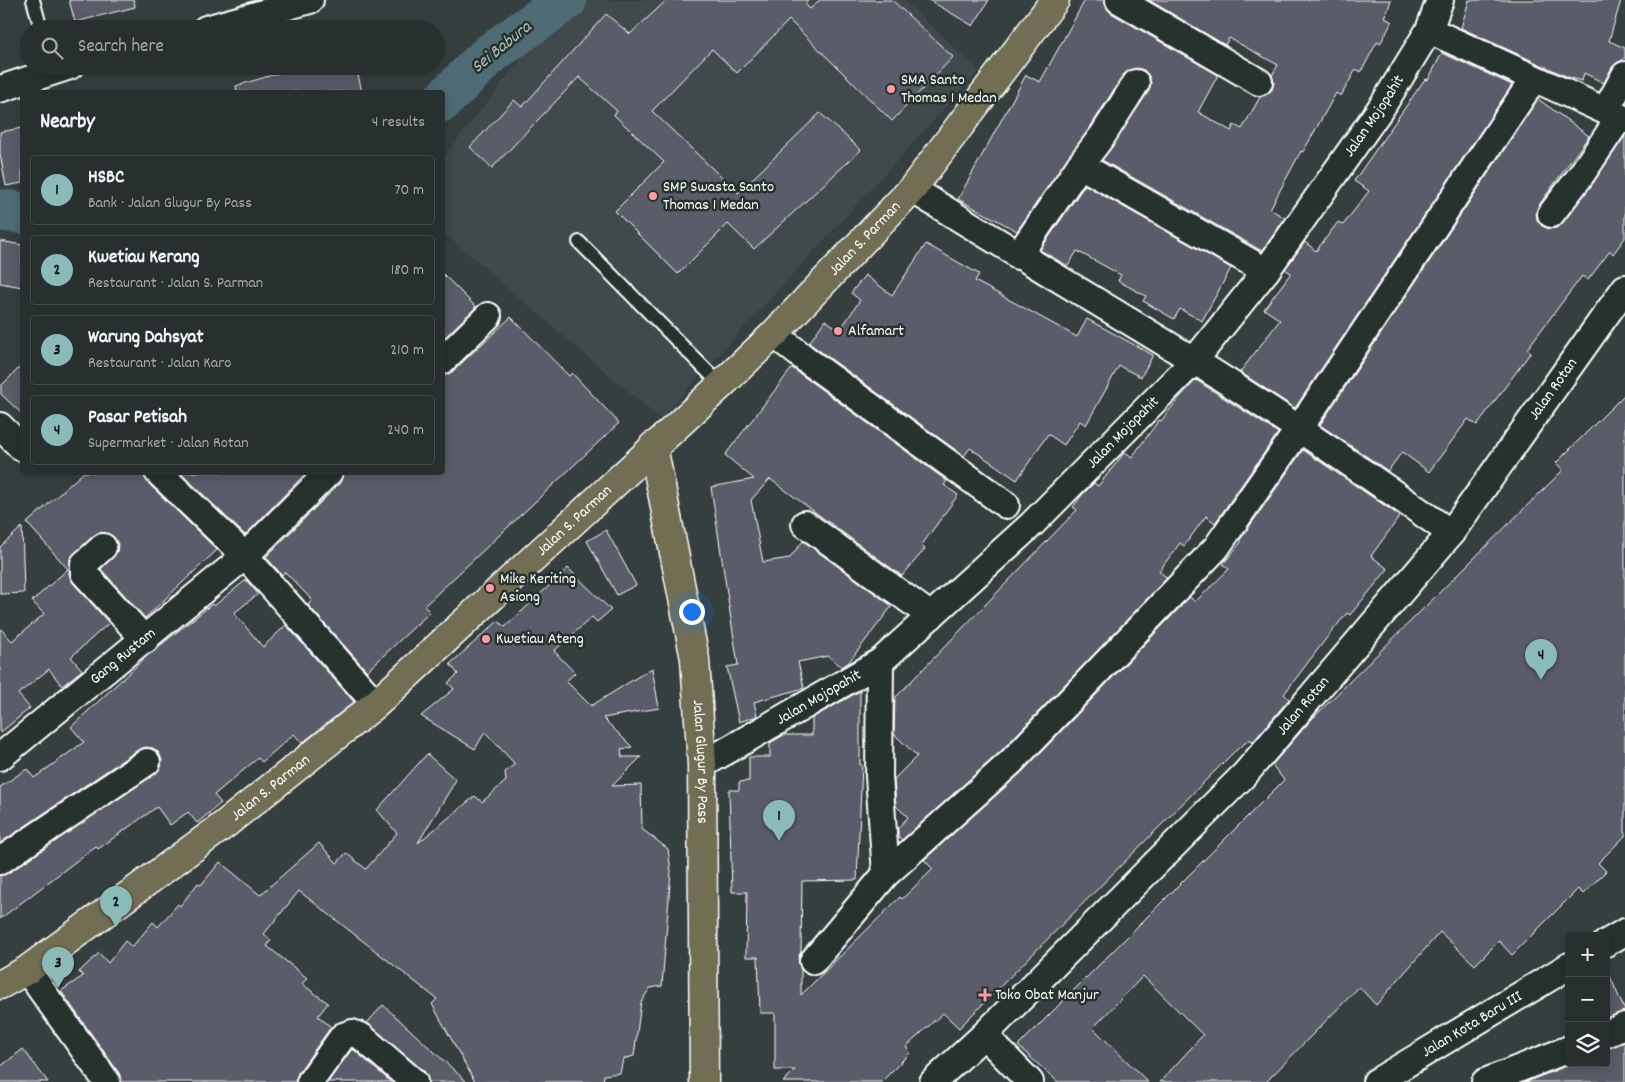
<!DOCTYPE html>
<meta charset="utf-8">
<style>
:root{--surface:#282f2f;--page:#343b3b;--text:#f1f3f6;--muted:#a5a9aa;--line:#444a4b;--accent:#8bbbb9}
body{margin:0;font-family:Dekko,sans-serif;background:var(--page);color:var(--text)}
.controls{position:absolute;right:15px;bottom:15px;display:grid;overflow:hidden;border-radius:5px;box-shadow:0 2px 12px #0003}
.controls button{width:45px;height:45px;display:grid;place-items:center;padding:0;border:0;border-bottom:1px solid var(--line);background:var(--surface);color:var(--text);font:25px sans-serif}
.you{position:absolute;left:691px;top:611px;width:18px;height:18px;margin:-12px;border:4px solid #fff;border-radius:50%;background:#1a73e8;box-shadow:0 0 0 8px #1a73e833}
.badge{display:grid;place-items:center;width:32px;height:32px;border-radius:50%;background:var(--accent);color:#111;font-size:16px;font-weight:700}
.pin{position:absolute;translate:-50% -41px;filter:drop-shadow(0 1px 2px #0008)}
.pin::after{content:'';position:absolute;top:26px;width:18px;height:15px;background:inherit;clip-path:polygon(0 0,100% 0,50% 100%)}
.list{margin:0;padding:0;list-style:none}
h2{display:flex;justify-content:space-between;align-items:center;height:65px;margin:0;padding:0 20px;font-size:21px}
h2 small{font-size:16px;font-weight:400;color:var(--muted)}
.list li{display:grid;grid-template-columns:32px 1fr auto;gap:15px;align-items:center;box-sizing:border-box;height:70px;margin:0 10px 10px;padding:0 10px;border:1px solid var(--line);border-radius:5px}
.list b{display:block;font-size:19px;white-space:nowrap}
.list p{margin:0;font-size:16px;white-space:nowrap;color:var(--muted)}
.list em{font-size:16px;font-style:normal;color:var(--muted)}
.icon{flex:none;width:28px;height:28px;fill:none;stroke:currentColor;stroke-width:2;stroke-linecap:round;stroke-linejoin:round}
.map{position:relative;flex:none;width:1625px;height:1082px;overflow:hidden}
.search{position:absolute;background:var(--surface);box-shadow:0 2px 12px #0003;left:20px;top:20px;width:425px;height:55px;display:flex;align-items:center;gap:12px;box-sizing:border-box;padding:0 18px;border-radius:28px;color:var(--muted);font-size:19px}
.panel{position:absolute;background:var(--surface);box-shadow:0 2px 12px #0003;left:20px;top:90px;width:425px;height:385px;border-radius:5px}
.map>svg:first-child{display:block}
.built{fill:#41484c}
.lines{fill:none;stroke-linecap:round;stroke-linejoin:round}
.river{stroke:#4f6c75;stroke-width:42}
.building{fill:#5a5c69;stroke:#fff}
.lane-casing{stroke:#fff;stroke-width:16}
.street-casing{stroke:#fff;stroke-width:30}
.primary-casing{stroke:#fff;stroke-width:31}
.lane{stroke:#26332d;stroke-width:12}
.street{stroke:#26332d;stroke-width:26}
.primary{stroke:#726e52;stroke-width:28}
.poi-dot{fill:#ff9aa2;stroke:#26332d;stroke-width:2}
.labels{text-anchor:middle;dominant-baseline:central;stroke-width:5;stroke-linejoin:round;paint-order:stroke}
.poi-label{font-size:16px;fill:#fff;stroke:#26332d;text-anchor:start}
.street-label{font-size:16px;fill:#fff;stroke:#26332d}
.water-label{font-size:18px;font-style:italic;fill:#b0bdc1;stroke:#26332d}
</style>
<div class="map">
<svg width="1625" height="1082" viewBox="0 0 1625 1082">
<rect width="100%" height="100%" fill="#363f3f"/>
<filter id="ink" filterUnits="userSpaceOnUse"><feTurbulence type="fractalNoise" baseFrequency=".02" numOctaves="2"/><feDisplacementMap in="SourceGraphic" scale="10" xChannelSelector="R" yChannelSelector="G"/><feConvolveMatrix kernelMatrix="1 2 1 2 8 2 1 2 1" color-interpolation-filters="sRGB"/></filter>
<g filter="url(#ink)">
<path class="built" d="M589,0H904L979,71L660,419L443,232L442,159L530,48Z"/>
<g class="lines">
<path class="river" d="M442,101L490,54L566,0
M0,210L22,213"/>
</g>
<path class="building" d="M69,0H134L135,7L75,22Z
M667,0H809L805,4L810,9L820,0H892L953,57L892,121L789,20L737,73L712,49L652,111L738,193L820,113L861,150L754,249L728,224L678,274L615,211L664,162L614,115L617,111L579,77L492,168L470,147L514,100L522,107L606,14L630,34Z
M929,0H989L973,26Z
M1085,0H1104L1106,7L1111,13L1218,75L1198,112L1231,131L1234,125L1242,129L1260,97L1272,90L1274,83L1272,75L1278,65L1229,38L1225,45L1149,0H1391L1385,18L1392,22L1380,44L1377,42L1361,72L1356,69L1341,96L1336,93L1303,152L1301,151L1270,209L1285,218L1262,251L1102,160L1149,91L1151,83L1149,76L1144,70L1137,68L1130,70L1123,75L1091,126L1017,231L958,199L1026,75L1040,82Z
M1469,0H1621L1609,41L1625,48V58L1612,67L1604,83L1584,73L1582,81L1568,77L1461,28Z
M1442,53L1512,85L1295,408L1240,372L1280,320L1264,309L1291,273L1285,269L1305,242L1316,251L1338,222L1343,225L1369,191L1354,181L1425,79L1428,80Z
M302,66H356L362,92H237L236,86Z
M1538,99L1589,136L1539,205L1536,212L1537,220L1542,226L1549,229L1556,228L1562,224L1591,186L1625,136V238L1613,254L1610,251L1588,280L1582,276L1527,349L1531,352L1477,425L1468,419L1429,472L1402,452L1388,471L1320,425Z
M22,128V183L6,186L0,154V132Z
M1085,185L1231,268L1202,321L1180,309L1174,319L1143,301L1146,296L1118,281L1121,275L1077,251L1068,266L1040,250Z
M0,241L22,245V287L0,283Z
M926,244L979,274L975,281L1077,337L1087,319L1153,355L1141,377L1119,366L1086,425L1080,421L1064,445L1048,434L1017,480L970,448L964,456L809,343L825,320L840,330L860,300L851,293L865,275L892,295Z
M442,273L476,307L442,340Z
M511,317L569,376L572,373L619,423L424,606L430,612L367,671L308,605L312,600L285,572L282,575L266,557L340,483L344,472H442V376L452,372Z
M22,365V414L1,394V386Z
M792,368L947,481L944,485L958,495L921,546L925,549L902,576L770,479L751,500L763,562L790,558L803,541L892,606L849,662L842,667L828,656L798,662L804,688L754,702L757,716L739,722L727,667L738,665L711,487L754,479L725,455Z
M1196,380L1278,433L1215,523L1206,516L1184,546L1180,543L1159,571L1167,578L1001,751L902,840L898,836V828L908,817L896,806L894,779L917,756L894,734L895,698L1077,510L1073,507L1082,495L1094,483L1098,486L1125,452L1132,457L1159,420L1161,421L1179,398Z
M1625,394V836L1598,863L1606,871L1583,894L1578,889L1512,955L1499,941L1475,965L1440,932L1376,1005L1359,987L1266,1082H1160L1203,1035L1143,976L1093,1028L1148,1082H1058L1018,1046L1284,780L1272,765L1311,720L1563,470L1556,463Z
M1303,450L1400,516L1371,556L1388,569L1350,615L1347,613L1325,640L1284,694L1289,699L1253,742L1250,739L1234,752L959,1028L943,1013L906,1047L911,1052L881,1082H783L795,1070H775V1013H760L758,957H746L747,892H732L729,790H739V782L749,781V757H770V743L784,735H812V718L860,691V765H862L857,880L802,881L801,951L798,959L801,970V995L900,897L902,899L933,869L924,860L1022,772L1190,597L1195,602L1229,569L1223,564L1241,542L1240,540Z
M84,472H143L148,483L217,550L145,618L101,569L117,552L118,544L114,537L107,533L99,532L93,536L70,558L69,574L73,583L109,623L71,657L82,670L62,686L49,669L18,694L30,708L0,733V628L12,641L44,614L32,601L68,569L27,523Z
M180,472H307L245,535Z
M22,527L24,593L0,594V547Z
M606,530L636,585L617,595L587,541Z
M568,568L611,610L597,622L592,617L554,651L575,673L566,681L591,706L652,668L659,708L603,718L632,747L621,749L622,757H641L612,786L641,785L642,829L668,849L671,871L662,986L650,988L641,1002L634,1056L623,1059L620,1073L604,1075L603,1082H475L432,1004L437,999L299,891L264,934L271,940L267,946L307,978L302,984L328,1003L318,1016L331,1027L298,1073L295,1082H122L119,1073L61,991L83,976L79,972L99,953L108,963L125,941L132,947L153,922L158,927L178,904L180,906L198,883L201,885L220,862L260,895L319,843L337,863L346,853L366,869L397,833L377,810L427,754L456,780L418,843L475,796L482,802L506,781L505,772L515,764L485,732L475,749L421,716L454,689L448,683L458,674L450,664L498,621L505,627Z
M246,580L258,594L234,613L263,647L286,625L354,702L302,743L294,734L262,762L258,758L214,795L221,803L197,823L188,812L170,825L157,807L98,849L96,846L0,919V876L8,873L155,774L161,768L162,760L159,753L153,748L146,747L139,749L0,843V787L27,769L34,778L84,742L71,727L147,656L212,604L214,606Z
M1606,967L1625,1011L1606,1018Z
M383,1005L467,1082H429L424,1071L367,1023Z
M1625,1042V1082H1526L1574,1063H1606V1049Z
M23,1049L48,1082H0V1067Z
M352,1049L354,1050L391,1082H328Z"/>
<g class="lines">
<defs>
<path id="lane" d="M33,0L41,29
M579,242L721,385"/>
<g id="street">
<path d="M1119,0L1259,82"/>
<path d="M206,29L310,0"/>
<path d="M1429,30L1625,120"/>
<path d="M0,89L70,66"/>
<path d="M1606,110L1625,75"/>
<path d="M1080,165L1103,135L1136,83"/>
<path d="M912,189C1005,247 1100,303 1193,360C1281,415 1366,474 1451,533"/>
<path d="M1551,214L1579,178L1620,117"/>
<path d="M1018,256L1080,165L1266,271"/>
<path d="M774,334L808,361L1006,505"/>
<path d="M442,361L488,316"/>
<path d="M0,426L22,448"/>
<path d="M158,472L245,556L376,704"/>
<path d="M805,524L931,616"/>
<path d="M103,547L84,564V573L145,640"/>
<path d="M880,662L879,776L886,874"/>
<path id="s1" d="M0,757L245,556L329,472"/>
<path id="s2" d="M702,765L880,662L1032,524L1194,361L1266,271L1383,105L1429,30L1440,0"/>
<path d="M0,861L147,762"/>
<path d="M1606,943L1625,932"/>
<path d="M813,961L886,874L1011,762L1216,548L1299,429L1533,80"/>
<path d="M27,970L107,1082"/>
<path d="M1606,1034L1625,1026"/>
<path d="M984,1035L1030,1082"/>
<path d="M310,1082L343,1036L352,1033L362,1037L414,1082"/>
<path id="s3" d="M933,1082L984,1035L1245,774L1451,533L1625,288"/>
<path id="s4" d="M1376,1082L1569,966"/>
<path d="M1485,1082L1569,1049"/>
</g>
<g id="primary">
<path id="s5" d="M653,446L695,659L702,765L704,1082"/>
<path id="s6" d="M0,985L27,970L224,825L376,704L721,385L774,334L912,189L1055,0"/>
</g>
</defs>
<use href="#lane" class="lane-casing"/>
<use href="#street" class="street-casing"/>
<use href="#primary" class="primary-casing"/>
<use href="#lane" class="lane"/>
<use href="#street" class="street"/>
<use href="#primary" class="primary"/>
</g>
</g>
<g class="poi-dot">
<circle cx="891" cy="89" r="5"/>
<circle cx="653" cy="196" r="5"/>
<circle cx="838" cy="331" r="5"/>
<circle cx="490" cy="588" r="5"/>
<circle cx="486" cy="639" r="5"/>
<path d="M982.5 987.5h5v5h5v5h-5v5h-5v-5h-5v-5h5z"/>
</g>
<g class="labels">
<g class="poi-label">
<text x="901" y="80">SMA Santo<tspan x="901" dy="18">Thomas 1 Medan</tspan></text>
<text x="663" y="187">SMP Swasta Santo<tspan x="663" dy="18">Thomas 1 Medan</tspan></text>
<text x="848" y="331">Alfamart</text>
<text x="500" y="579">Mike Keriting<tspan x="500" dy="18">Asiong</tspan></text>
<text x="496" y="639">Kwetiau Ateng</text>
<text x="995" y="995">Toko Obat Manjur</text>
</g>
<g class="street-label">
<text stroke="none"><textPath href="#s2" startOffset="945">Jalan Mojopahit</textPath></text>
<text stroke="none"><textPath href="#s6" startOffset="1145">Jalan S. Parman</textPath></text>
<text stroke="none"><textPath href="#s3" startOffset="932">Jalan Rotan</textPath></text>
<text stroke="none"><textPath href="#s2" startOffset="540">Jalan Mojopahit</textPath></text>
<text stroke="none"><textPath href="#s6" startOffset="740">Jalan S. Parman</textPath></text>
<text stroke="none"><textPath href="#s1" startOffset="159">Gang Rustam</textPath></text>
<text stroke="none"><textPath href="#s2" startOffset="135">Jalan Mojopahit</textPath></text>
<text stroke="none"><textPath href="#s3" startOffset="528">Jalan Rotan</textPath></text>
<text stroke="none"><textPath href="#s5" startOffset="320">Jalan Glugur By Pass</textPath></text>
<text stroke="none"><textPath href="#s6" startOffset="335">Jalan S. Parman</textPath></text>
<text stroke="none"><textPath href="#s4" startOffset="112">Jalan Kota Baru III</textPath></text>
</g>
<g class="water-label">
<text transform="translate(502 48) rotate(-39)">Sei Babura</text>
</g>
</g>
</svg>
<div class="controls">
<button>+</button>
<button>−</button>
<button><svg class="icon" aria-label="layers" viewBox="0 0 24 24"><path d="M12 4l9 5-9 5-9-5zM3 14l9 5 9-5"/></svg></button>
</div>
<div class="you"></div>
<div class="pin badge" style="left:779px;top:841px">1</div>
<div class="pin badge" style="left:116px;top:927px">2</div>
<div class="pin badge" style="left:58px;top:988px">3</div>
<div class="pin badge" style="left:1541px;top:680px">4</div>
<div class="search"><svg class="icon" aria-label="search" viewBox="0 0 24 24"><circle cx="10" cy="10" r="6"/><path d="M15 15l6 6"/></svg>Search here</div>
<section class="panel">
<h2>Nearby<small>4 results</small></h2>
<ul class="list">
<li><span class="badge">1</span><div><b>HSBC</b><p>Bank · Jalan Glugur By Pass</p></div><em>70 m</em></li>
<li><span class="badge">2</span><div><b>Kwetiau Kerang</b><p>Restaurant · Jalan S. Parman</p></div><em>180 m</em></li>
<li><span class="badge">3</span><div><b>Warung Dahsyat</b><p>Restaurant · Jalan Karo</p></div><em>210 m</em></li>
<li><span class="badge">4</span><div><b>Pasar Petisah</b><p>Supermarket · Jalan Rotan</p></div><em>240 m</em></li>
</ul>
</section>
</div>
